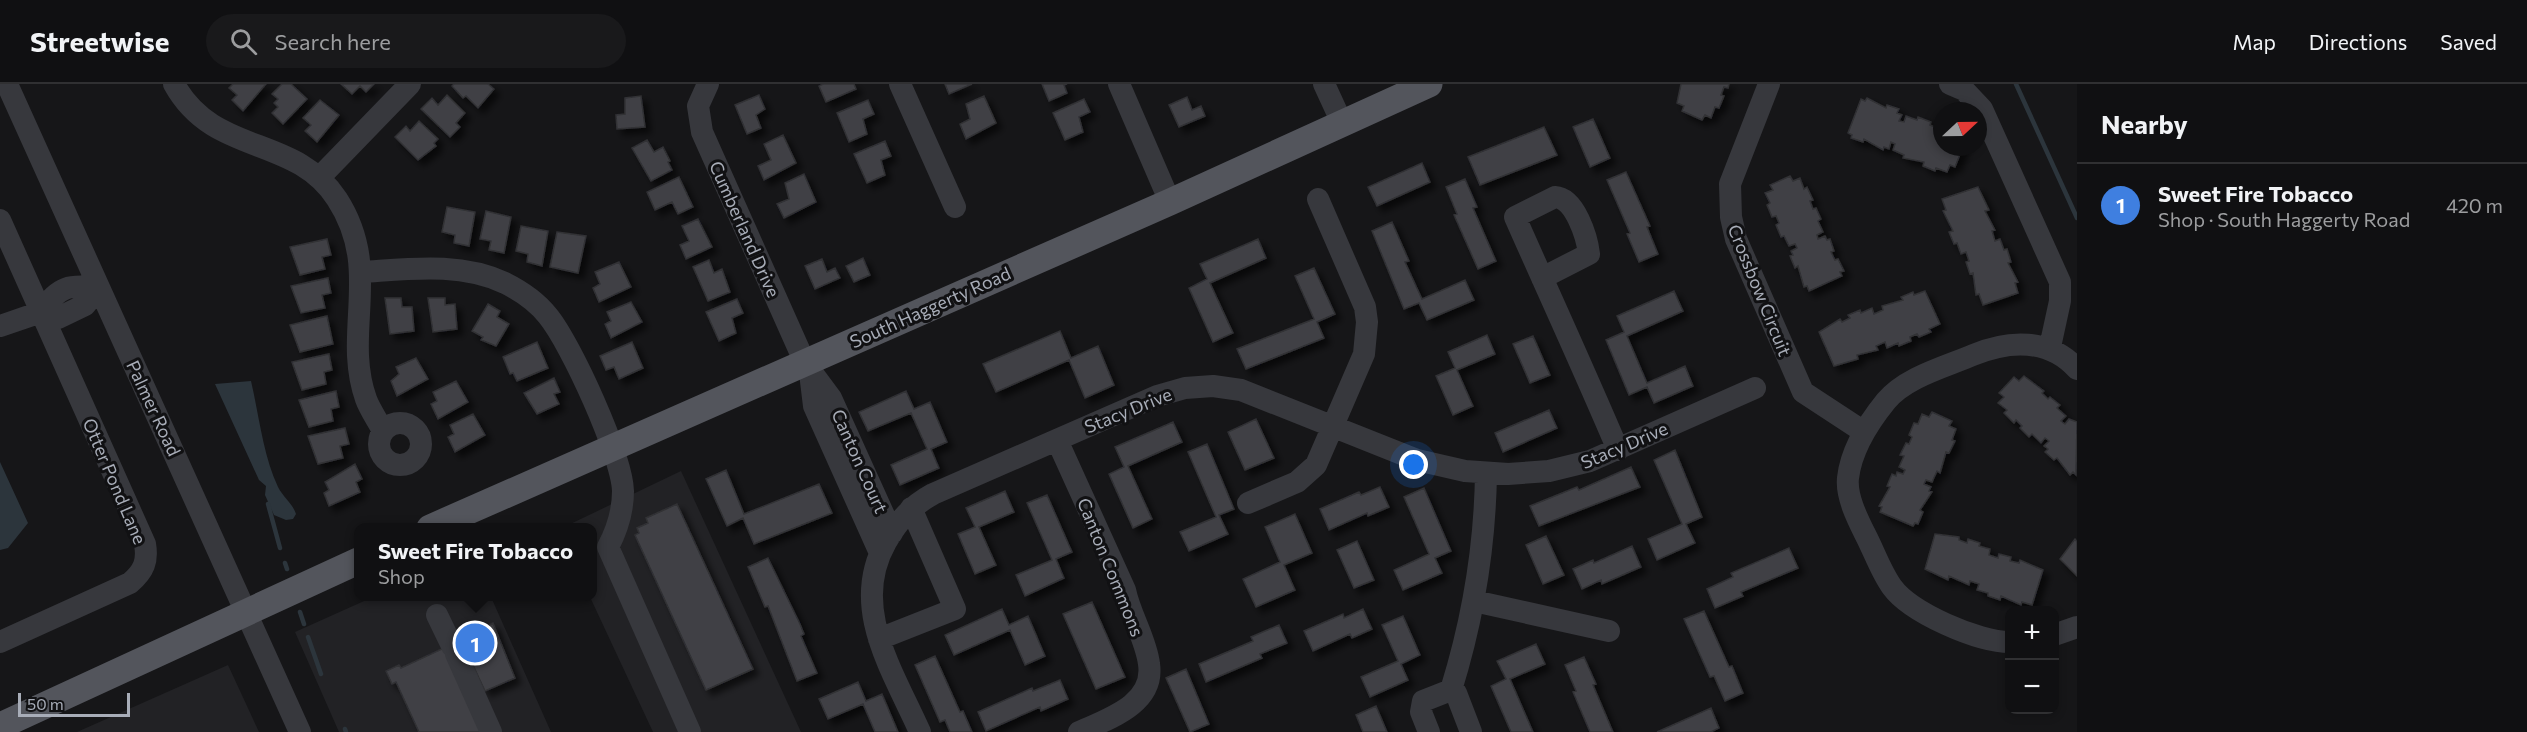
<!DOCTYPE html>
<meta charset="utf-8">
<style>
:root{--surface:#101012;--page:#19191b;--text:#f1f3f6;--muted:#9c9d9f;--line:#303032;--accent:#f2b134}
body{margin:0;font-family:Commissioner,sans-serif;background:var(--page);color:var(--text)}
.controls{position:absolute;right:18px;bottom:18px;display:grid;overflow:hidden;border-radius:12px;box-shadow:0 3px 9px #0003}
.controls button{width:54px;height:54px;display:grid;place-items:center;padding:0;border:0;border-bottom:2px solid var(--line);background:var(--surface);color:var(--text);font:30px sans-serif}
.compass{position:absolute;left:1933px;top:18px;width:54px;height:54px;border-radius:50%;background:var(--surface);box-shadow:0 3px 9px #0003;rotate:68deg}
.scale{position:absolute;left:18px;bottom:15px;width:112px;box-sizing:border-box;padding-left:6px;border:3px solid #a8adb8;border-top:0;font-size:16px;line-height:21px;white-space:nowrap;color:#a8adb8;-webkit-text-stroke:4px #111113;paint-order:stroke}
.you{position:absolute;left:1414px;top:381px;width:21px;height:21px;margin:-15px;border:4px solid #fff;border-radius:50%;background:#1a73e8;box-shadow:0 0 0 9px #1a73e833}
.badge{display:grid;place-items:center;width:39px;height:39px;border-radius:50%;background:var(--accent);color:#fff;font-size:20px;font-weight:700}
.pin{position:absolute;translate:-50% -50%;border:3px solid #fff;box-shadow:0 2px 6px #0006}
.popup{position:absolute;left:354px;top:439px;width:243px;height:78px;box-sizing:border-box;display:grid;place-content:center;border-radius:12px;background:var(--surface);filter:drop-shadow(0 2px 4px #0005);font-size:20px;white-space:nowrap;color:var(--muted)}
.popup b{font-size:22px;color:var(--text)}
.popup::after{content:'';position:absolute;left:50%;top:100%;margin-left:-12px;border:12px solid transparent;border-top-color:var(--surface)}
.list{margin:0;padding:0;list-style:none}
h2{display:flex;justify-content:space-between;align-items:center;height:78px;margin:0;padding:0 24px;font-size:26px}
h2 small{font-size:20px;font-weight:400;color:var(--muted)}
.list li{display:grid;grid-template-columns:39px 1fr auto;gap:18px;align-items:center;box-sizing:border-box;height:84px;padding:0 24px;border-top:2px solid var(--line)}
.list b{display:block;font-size:22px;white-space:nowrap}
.list p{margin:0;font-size:20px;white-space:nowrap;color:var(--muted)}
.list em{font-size:20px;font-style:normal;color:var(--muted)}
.icon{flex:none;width:33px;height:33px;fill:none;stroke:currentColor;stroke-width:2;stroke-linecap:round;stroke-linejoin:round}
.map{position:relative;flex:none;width:2077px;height:648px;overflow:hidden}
header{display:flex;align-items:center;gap:36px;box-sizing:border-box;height:84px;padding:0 30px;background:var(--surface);border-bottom:2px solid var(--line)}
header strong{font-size:28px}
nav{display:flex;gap:33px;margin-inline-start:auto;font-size:21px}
.search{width:420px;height:54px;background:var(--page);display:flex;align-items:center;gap:15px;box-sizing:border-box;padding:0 21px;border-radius:33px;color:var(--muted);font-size:22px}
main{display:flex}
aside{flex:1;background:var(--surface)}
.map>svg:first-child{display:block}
.built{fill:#222225}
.water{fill:#2c353c}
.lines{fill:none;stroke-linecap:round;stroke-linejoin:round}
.stream{stroke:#2c353c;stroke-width:4.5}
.building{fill:#404145;stroke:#303034;stroke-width:1.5;filter:url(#shadow)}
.minor{stroke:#37383d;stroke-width:22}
.major{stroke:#53555c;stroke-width:27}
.labels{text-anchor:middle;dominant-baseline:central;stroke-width:6;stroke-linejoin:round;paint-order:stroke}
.street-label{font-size:18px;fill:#a8adb8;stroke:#111113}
</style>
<header>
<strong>Streetwise</strong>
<div class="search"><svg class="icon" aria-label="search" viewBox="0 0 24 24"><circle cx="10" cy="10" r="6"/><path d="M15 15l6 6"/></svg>Search here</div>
<nav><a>Map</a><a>Directions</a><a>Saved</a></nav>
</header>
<main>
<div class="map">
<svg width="2077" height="648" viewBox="0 0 2077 648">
<defs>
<filter id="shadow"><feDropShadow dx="5.5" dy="5.5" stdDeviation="3" flood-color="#0009"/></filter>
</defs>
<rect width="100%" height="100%" fill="#161618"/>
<path class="built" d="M681,387L801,648H653L590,513L592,444H562Z
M373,513H491L551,648H339L295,548Z
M228,581L259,648H77Z"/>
<path class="water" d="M251,297C259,331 263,371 278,403C283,413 293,420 296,430L293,435L286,436L274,431L265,411L266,402L259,396L215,300Z
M0,378L28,439L8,464L0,466Z"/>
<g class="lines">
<path class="stream" d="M2016,0L2077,134
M268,420L280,464
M285,479L287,485
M300,528L304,540
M308,553L321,590
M345,645L346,648"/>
</g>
<path class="building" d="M233,0H266L243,27L232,16L237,11L229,4Z
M282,0H291L307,15L283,40L272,29L278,23L274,19L278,15L272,10Z
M341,0H374L366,8L360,2L352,10Z
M454,0H488L494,5L478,24L466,12L463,14L452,2Z
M823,0H854L856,5L826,18L819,2Z
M945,0H972L949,10Z
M1042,0H1067L1064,1L1067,9L1049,17Z
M1681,0H1729L1728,4L1724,3L1721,11L1724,12L1719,24L1715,23L1711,34L1705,31L1702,36L1682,27L1684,22L1677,19Z
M447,11L465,29L456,39L460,43L450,53L421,25L432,14L438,21Z
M759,11L765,25L756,31L761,44L747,50L735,21Z
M641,12L645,43L617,45L616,31L625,30V14Z
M984,12L996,39L966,55L960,40L970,35L966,20Z
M1187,13L1192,26L1201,22L1205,32L1179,43L1169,21Z
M1867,14L1886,24L1887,21L1899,25L1897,29L1902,31L1899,37L1904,38L1906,32L1917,36L1918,33L1931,38L1930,41L1937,44L1938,40L1942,42V63H1963L1955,83L1950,81L1947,88L1936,84L1935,87L1923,82L1924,78L1903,74L1904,71L1893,66L1895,60L1891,58L1889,65L1884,63L1883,66L1864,55L1863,58L1851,54L1852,51L1848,49L1861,15L1865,17Z
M1084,15L1090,28L1079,33L1083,48L1065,56L1053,29Z
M320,16L339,31L317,58L305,47L311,41L303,34Z
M868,16L874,30L863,35L867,50L849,58L837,29Z
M1593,35L1610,74L1590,83L1573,43Z
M419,37L438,55L434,59L436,62L418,76L395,53L406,42L410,47Z
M1544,43L1557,71L1480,101L1468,73Z
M783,51L796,79L764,96L758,82L771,76L764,60Z
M647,56L654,68L663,63L670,77L668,78L672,86L651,97L632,64Z
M885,57L891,72L881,76L885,91L867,99L854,70Z
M1422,79L1430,98L1377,122L1368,103Z
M1626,88L1650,142L1647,143L1658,170L1639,178L1627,150L1630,149L1607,96Z
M804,90L816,118L784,134L777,120L789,115L785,99Z
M1790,92L1793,97L1800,94L1804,105L1807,103L1813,116L1810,117L1813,125L1816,124L1821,135L1818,137L1823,148L1817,151L1818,155L1825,152L1827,156L1830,155L1834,167L1831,168L1835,176L1838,175L1844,187L1840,188L1842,192L1809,207L1807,202L1804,203L1798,182L1795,184L1790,172L1793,171L1791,167L1797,164L1795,160L1789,162L1784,152L1781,153L1776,141L1779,139L1776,132L1772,133L1767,121L1770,119L1765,109L1773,106L1770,101Z
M679,93L693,123L678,130L672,118L655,126L647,108Z
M1465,95L1477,123L1473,124L1496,177L1478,185L1454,131L1457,130L1446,103Z
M1978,103L1989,126L1985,127L1995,146L1992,147L1995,157L2000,155L2004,166L2007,165L2011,178L2008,179L2018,198L2015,199L2018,209L1983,221L1979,210L1976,211L1973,189L1970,190L1966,178L1969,177L1966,168L1961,170L1957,159L1954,160L1949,148L1953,147L1943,127L1946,126L1942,115Z
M447,123L475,128L469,162L454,159L455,151L442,148Z
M486,127L511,133L504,169L489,166L491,157L480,155Z
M698,135L712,163L686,175L680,161L689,157L682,142Z
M1392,138L1409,177L1405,178L1422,215L1465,196L1474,216L1427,236L1419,219L1404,225L1372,147Z
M521,142L548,147L542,182L527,178L528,170L516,167Z
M557,148L586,152L578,189L550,183Z
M327,155L331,171L322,173L325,185L300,191L290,163Z
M1258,155L1266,174L1210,199L1233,249L1213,258L1189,204L1207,195L1200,180Z
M863,174L870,191L854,198L846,182Z
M822,175L827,188L835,184L840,194L815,205L805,182Z
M709,176L714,189L722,185L730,208L708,217L693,183Z
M619,178L631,203L599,218L593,204L600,200L595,188Z
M1314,184L1335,230L1317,238L1324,254L1246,285L1237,265L1314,235L1295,192Z
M328,194L331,209L322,211L325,224L301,229L291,202Z
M1674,207L1683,227L1627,252L1647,299L1685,282L1693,302L1654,319L1647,303L1629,311L1606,256L1624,248L1617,232Z
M1925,207L1940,240L1929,245L1931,248L1919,253L1917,250L1910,253L1911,257L1899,262L1898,259L1887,264L1885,258L1876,262L1878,266L1857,271L1858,275L1834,282L1819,248L1840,235L1842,238L1850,234L1848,231L1860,226L1861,229L1872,224L1874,230L1883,226L1882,222L1903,216L1901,213L1913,208L1914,211Z
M385,214H401L402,223H412L414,247L390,250Z
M428,214H445V221L455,220L457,245L433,248Z
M737,215L743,229L732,234L736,249L719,257L706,228Z
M631,218L642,238L611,254L605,240L611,237L607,228Z
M488,220L500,227L497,233L509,240L496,262L481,256L483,253L472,247Z
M327,232L333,260L300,268L290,241Z
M1060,247L1071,274L1098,262L1114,301L1085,314L1069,276L996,308L983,280Z
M1487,251L1495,270L1457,286L1473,322L1453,331L1436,292L1455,284L1448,268Z
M1533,252L1550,291L1530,299L1513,260Z
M537,258L548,284L517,297L513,289L510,290L503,273Z
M632,258L643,284L619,295L614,283L606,286L600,272Z
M329,270L332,286L324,288L326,300L302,306L292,278Z
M416,274L428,295L397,312L391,297L399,290L396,283Z
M2024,292L2044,307L2042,309L2048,315L2050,313L2060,321L2057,324L2066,332L2061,337L2065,340L2069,335L2077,338L2076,391L2073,388L2070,391L2057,374L2054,376L2045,368L2048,365L2044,362L2049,357L2045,354L2041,359L2032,350L2029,353L2020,344L2022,342L2016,336L2014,339L2004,329L2007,326L1998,319L2004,313L1999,309L2014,293L2019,297Z
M554,294L560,308L554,310L559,320L537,330L524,309Z
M456,297L468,318L438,335L431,320L437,317L433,308Z
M336,307L339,323L331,325L333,337L309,343L299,316Z
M906,307L914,325L930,318L947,358L931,365L939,384L900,401L891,381L927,365L911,329L868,347L859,328Z
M1549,326L1557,344L1503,368L1495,349Z
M1932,328L1952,337L1949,342L1956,345L1952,356L1955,357L1949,369L1946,368L1940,389L1937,387L1932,398L1926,396L1924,400L1931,403L1929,407L1932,408L1920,426L1923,428L1918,440L1915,439L1913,442L1880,428L1882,423L1879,422L1890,403L1887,402L1892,390L1896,392L1897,388L1903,390L1905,386L1899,383L1904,372L1900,371L1906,359L1909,360L1912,353L1909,351L1914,339L1918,340L1922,330L1929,333Z
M473,330L485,351L455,368L448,353L454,350L450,341Z
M1256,335L1274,374L1245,386L1228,348Z
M1173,338L1182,358L1128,382L1152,435L1133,444L1109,390L1124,383L1115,363Z
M345,344L349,360L340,362L343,374L318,380L308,352Z
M1207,360L1234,425L1219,431L1228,450L1189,467L1180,448L1216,433L1188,368Z
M1675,366L1702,433L1686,440L1695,459L1657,476L1648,455L1682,440L1654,376Z
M355,380L362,395L356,398L360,408L329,422L324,409L329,406L325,398Z
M1631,383L1640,403L1539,442L1530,422L1577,403L1579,406Z
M726,386L744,430L819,400L832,429L754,460L743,434L727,442L706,395Z
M1380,403L1389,423L1368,432L1367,429L1329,446L1320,425L1359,408L1361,411Z
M1424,404L1451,467L1435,474L1442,489L1403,506L1394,486L1429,470L1404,413Z
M1005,407L1014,428L979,443L996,481L975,490L958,450L975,443L966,424Z
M1047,411L1072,468L1056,475L1064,494L1025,512L1016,491L1052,476L1027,419Z
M677,420L753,585L706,606L635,451L639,449L637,444L648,439L646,434Z
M1295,430L1312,469L1284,481L1295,506L1256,523L1243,495L1280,478L1265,443Z
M1935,450L1959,453V456L1967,459L1968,455L1980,459L1979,462L1990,465L1989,471L1998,474L1999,470L2011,473L2010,477L2019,479L2020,476L2043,486L2032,521L2022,518L2021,521L2001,512L2000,516L1988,512V509L1977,506L1979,500L1970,497L1969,501L1949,492L1948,496L1925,485Z
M1546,452L1564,491L1543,500L1526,461Z
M2075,455L2077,458V492L2060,475Z
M1357,457L1374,496L1354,504L1337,466Z
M1632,462L1641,483L1602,500L1601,496L1582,505L1573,485L1593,476L1594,479Z
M1789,464L1798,484L1741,508L1743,512L1715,524L1707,505L1733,493L1731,489Z
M768,474L800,540L804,550L801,552L817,589L797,597L768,522L765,523L748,483Z
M1092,518L1125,593L1096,605L1063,530Z
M1002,525L1009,541L1028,532L1045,572L1025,581L1010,546L954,571L945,551Z
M1363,525L1372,545L1352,554L1350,550L1313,567L1304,547L1343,530L1344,534Z
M1704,527L1729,583L1732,582L1743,609L1725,617L1714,592L1710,593L1684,535Z
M1403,532L1420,571L1401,580L1408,596L1370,613L1361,593L1398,577L1382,541Z
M493,539L515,594L485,607L461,555Z
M1279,541L1287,559L1260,570L1262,574L1206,598L1199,580L1253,557L1251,553Z
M1536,560L1545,580L1510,595L1533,648H1511L1491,602L1506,595L1497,577Z
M446,563L481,648H419L396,598L392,600L386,587L399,581L401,584Z
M935,572L960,628L963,627L972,648H950L945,636L940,638L915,581Z
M1584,573L1596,600L1593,601L1613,648H1590L1573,608L1576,607L1565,581Z
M1186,585L1209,640L1190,648L1166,594Z
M1060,596L1068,615L1041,627L1040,623L986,647L978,628L1032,604L1033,607Z
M858,598L866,617L882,610L898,648H875L863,620L828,635L819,615Z
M1376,622L1387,648H1363L1356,631Z
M1711,624L1719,644L1711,648H1657Z"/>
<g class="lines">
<path class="minor" d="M7,0L300,648
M174,0C214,73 295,50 337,115C383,186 342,247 366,315C370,326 378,337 383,347
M708,0L698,22L702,48L805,279L831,314L892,449
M900,0L955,123
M1119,0L1170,118
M1324,0L1342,39
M1769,0L1730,100L1731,133L1736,155L1803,308L1864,348
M1950,0L1964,6L1982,25L2060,198V217L2050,263
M319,94L410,0
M0,136L145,460C148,477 144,487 130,499L0,558
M362,188C410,185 460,178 505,199C521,207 537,218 548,232C571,260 622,372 623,407C623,427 617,446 608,463L690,648
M1542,194L1589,170C1587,153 1575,114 1555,113L1515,133C1549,210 1585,288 1618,366
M41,228C58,202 70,200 99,204
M0,242L41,228L58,234L85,221L99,204
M810,289L814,322L880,469
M379 360a21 21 0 1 1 42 0a21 21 0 1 1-42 0Z
M1057,356L1125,506C1130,531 1146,555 1149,580C1155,620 1108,635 1079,648
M1248,419L1297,398L1316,381L1364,270L1367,238L1365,223L1318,115
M1474,517L1609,547
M437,531L452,562
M2054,551L2077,543
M879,555L955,525L911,424
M2010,558C1978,558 1911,529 1892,503C1881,488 1874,467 1865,450C1857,434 1846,412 1848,394C1851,367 1869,338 1886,317C1906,293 1945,283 1973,271C2009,256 2049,254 2077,285
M456,570L491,648
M1451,606C1473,535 1485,463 1486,389
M1451,606L1456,609L1471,648
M920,648C893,587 849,523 886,458C899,436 911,422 933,410L1157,312L1185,304L1213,302L1241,306L1417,376L1465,387L1508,390L1549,387L1590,377L1755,304
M1429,648L1421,628L1423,617L1451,606"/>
<path class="major" d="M430,444L1170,118L1429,0
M0,642L358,477"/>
</g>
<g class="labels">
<g class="street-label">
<text transform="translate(745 145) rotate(66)">Cumberland Drive</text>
<text transform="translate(1760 206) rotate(68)">Crossbow Circuit</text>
<text transform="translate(930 223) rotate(-24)">South Haggerty Road</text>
<text transform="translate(154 324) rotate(65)">Palmer Road</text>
<text transform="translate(1128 326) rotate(-22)">Stacy Drive</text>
<text transform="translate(1624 361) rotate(-23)">Stacy Drive</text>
<text transform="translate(860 377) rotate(66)">Canton Court</text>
<text transform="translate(115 397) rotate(67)">Otter Pond Lane</text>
<text transform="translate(1111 483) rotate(68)">Canton Commons</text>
</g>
</g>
</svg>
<div class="controls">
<button>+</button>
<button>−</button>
</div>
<svg class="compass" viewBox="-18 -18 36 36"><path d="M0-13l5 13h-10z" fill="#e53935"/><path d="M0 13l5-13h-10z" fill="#9c9d9f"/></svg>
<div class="scale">50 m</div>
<div class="you"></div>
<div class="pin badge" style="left:475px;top:559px;background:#3f7fe0">1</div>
<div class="popup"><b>Sweet Fire Tobacco</b>Shop</div>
</div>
<aside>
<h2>Nearby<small></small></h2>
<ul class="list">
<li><span class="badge" style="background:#3f7fe0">1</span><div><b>Sweet Fire Tobacco</b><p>Shop · South Haggerty Road</p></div><em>420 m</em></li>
</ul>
</aside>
</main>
